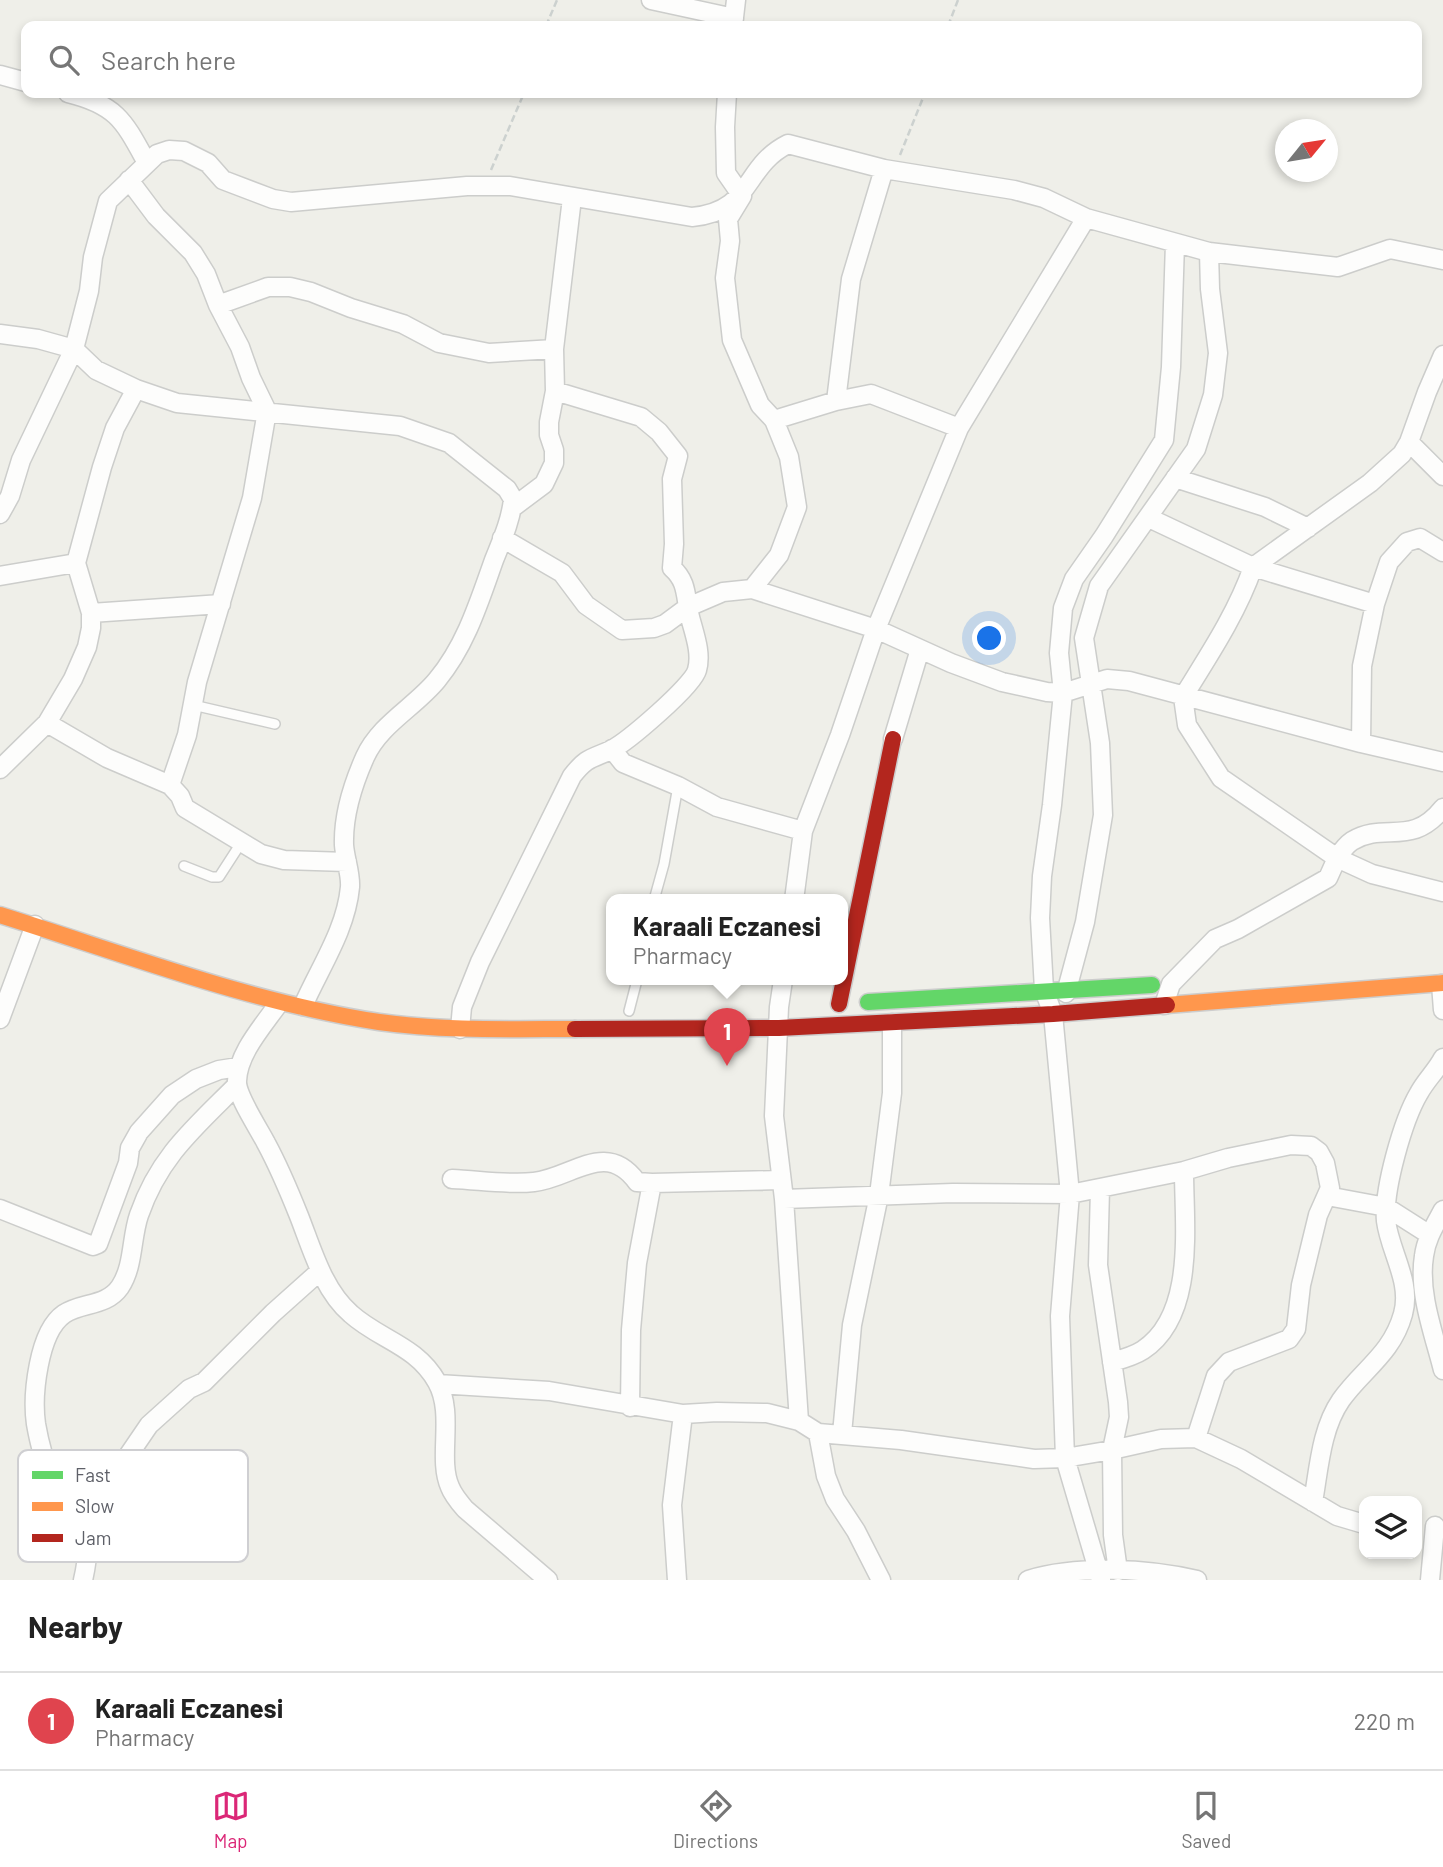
<!DOCTYPE html>
<style>
:root{--surface:#fff;--page:#f6f6f6;--text:#222;--muted:#767676;--line:#e0e0e0;--accent:#db2777}
body{margin:0;font-family:Barlow,sans-serif;background:var(--page);color:var(--text)}
.controls{position:absolute;right:21px;bottom:21px;display:grid;overflow:hidden;border-radius:14px;box-shadow:0 4px 10px #0003}
.controls button{width:63px;height:63px;display:grid;place-items:center;padding:0;border:0;border-bottom:2px solid var(--line);background:var(--surface);color:var(--text);font:35px sans-serif}
.compass{position:absolute;left:1275px;top:119px;width:63px;height:63px;border-radius:50%;background:var(--surface);box-shadow:0 4px 10px #0003;rotate:60deg}
.you{position:absolute;left:990px;top:639px;width:24px;height:24px;margin:-18px;border:5px solid #fff;border-radius:50%;background:#1a73e8;box-shadow:0 0 0 10px #1a73e833}
.badge{display:grid;place-items:center;width:46px;height:46px;border-radius:50%;background:var(--accent);color:#fff;font-size:23px;font-weight:700}
.pin{position:absolute;translate:-50% -58px;filter:drop-shadow(0 2px 4px #0008)}
.pin::after{content:'';position:absolute;top:37px;width:24px;height:21px;background:inherit;clip-path:polygon(0 0,100% 0,50% 100%)}
.popup{position:absolute;left:606px;top:894px;width:242px;height:91px;box-sizing:border-box;display:grid;place-content:center;border-radius:14px;background:var(--surface);filter:drop-shadow(0 2px 5px #0005);font-size:23px;white-space:nowrap;color:var(--muted)}
.popup b{font-size:26px;color:var(--text)}
.popup::after{content:'';position:absolute;left:50%;top:100%;margin-left:-14px;border:14px solid transparent;border-top-color:var(--surface)}
.list{margin:0;padding:0;list-style:none}
h2{display:flex;justify-content:space-between;align-items:center;height:91px;margin:0;padding:0 28px;font-size:30px}
h2 small{font-size:23px;font-weight:400;color:var(--muted)}
.list li{display:grid;grid-template-columns:46px 1fr auto;gap:21px;align-items:center;box-sizing:border-box;height:98px;padding:0 28px;border-top:2px solid var(--line)}
.list b{display:block;font-size:26px;white-space:nowrap}
.list p{margin:0;font-size:23px;white-space:nowrap;color:var(--muted)}
.list em{font-size:23px;font-style:normal;color:var(--muted)}
.icon{flex:none;width:38px;height:38px;fill:none;stroke:currentColor;stroke-width:2;stroke-linecap:round;stroke-linejoin:round}
.map{position:relative;flex:none;width:1443px;height:1580px;overflow:hidden}
.search{position:absolute;background:var(--surface);box-shadow:0 4px 10px #0003;left:21px;right:21px;top:21px;height:77px;display:flex;align-items:center;gap:18px;box-sizing:border-box;padding:0 24px;border-radius:14px;color:var(--muted);font-size:26px}
.sheet{height:189px;background:var(--surface)}
nav{display:flex;justify-content:space-around;align-items:center;box-sizing:border-box;height:98px;border-top:2px solid var(--line);background:var(--surface);font-size:19px;color:var(--muted)}
nav a{display:grid;justify-items:center;gap:4px}
nav .on{color:var(--accent)}
.map>svg:first-child{display:block}
.lines{fill:none;stroke-linecap:round;stroke-linejoin:round}
.lane-casing{stroke:#cccdcb;stroke-width:12}
.street-casing{stroke:#cccdcb;stroke-width:21}
.fast-casing{stroke:#cdcdcd;stroke-width:19}
.slow-casing{stroke:#cdcdcd;stroke-width:19}
.jam-casing{stroke:#cdcdcd;stroke-width:19}
.path{stroke:#ccd1cf;stroke-width:2.5;stroke-dasharray:7 3.5;stroke-linecap:butt}
.lane{stroke:#fdfdfc;stroke-width:9}
.street{stroke:#fdfdfc;stroke-width:18}
.fast{stroke:#63d668;stroke-width:16}
.slow{stroke:#ff974d;stroke-width:16}
.jam{stroke:#b3261e;stroke-width:16}
.key{fill:#fff;stroke:#cfcfd2;stroke-width:2}
.key-label{font-size:19px;fill:#5e6068}
</style>
<div class="map">
<svg width="1443" height="1580" viewBox="0 0 1443 1580">
<rect width="100%" height="100%" fill="#efefe9"/>
<g class="lines">
<defs>
<path id="lane" d="M193,705L275,724
M184,866L212,877H219L241,843
M654,900L664,864L678,786
M629,1011L637,980"/>
<path id="street" d="M651,0L734,18
M733,26L736,0
M0,75L26,82
M68,93C117,105 124,121 147,163
M129,180L156,216L193,253L206,274L218,305L240,347L251,378L267,411L252,498L197,682L187,735L170,785L180,796L185,808L261,854L284,860L347,862
M218,305L268,287H290L311,292L351,308L403,324L439,343L489,353L554,349
M0,334L38,339L74,349L21,460L10,496L0,514
M1443,355L1427,392L1409,442L1402,454L1370,483L1253,567C1237,613 1209,655 1183,697L1187,725L1221,778L1337,858C1341,852 1346,845 1352,841C1385,821 1411,848 1443,808
M836,401L851,279L884,169
M774,420L836,401L871,394L959,428
M1409,442L1443,476
M1175,478L1265,507L1308,528
M512,508L544,484L554,463V450L549,435V422L555,391L554,349L572,198
M1149,518L1253,567L1375,604
M502,538L562,573L586,605L622,630L654,628L665,624L688,607L723,592L752,589L779,555L797,507L789,457L774,420L760,405L732,340L725,278L730,241L728,219L742,196L726,173L725,127L727,93
M0,576L76,563
M752,589L876,629L951,663L1002,682L1047,692L1063,693L1107,679L1129,681L1361,743L1443,762
M91,613L221,604
M47,723L107,758L170,785
M893,739L920,649
M1361,743L1362,666L1375,604L1389,562L1407,542L1420,538L1443,552
M612,749L623,763L678,786L717,807L803,831
M0,769L47,723L73,679L87,647L91,628V613L76,563L102,467L115,428L136,389
M794,900L803,831L840,735L876,629L959,428L1086,218
M783,980L779,1007L774,1116L784,1199L799,1421
M1441,984L1443,1010
M1066,993L1085,922L1103,815L1100,743L1084,638L1099,586L1196,449L1213,395L1218,353L1210,289L1209,252
M279,1003C263,1026 238,1053 237,1081C236,1095 259,1129 266,1143C279,1167 289,1191 299,1216C312,1249 323,1290 351,1314C380,1340 416,1345 437,1382C455,1414 437,1458 450,1487C453,1495 459,1502 465,1509L548,1580
M1164,1005L1171,984L1215,939L1238,929L1328,878L1337,858L1372,874L1443,892
M303,1006C320,967 346,930 350,887C351,874 345,859 344,845C343,815 353,784 365,757C380,724 415,707 437,680C466,645 479,602 494,560C502,540 511,520 513,499L507,489L449,443L400,426L177,403L136,389L96,370L74,349L89,291L93,257L108,201L157,154L169,150L184,151L208,163L223,180L273,199L291,202L467,186H510L692,217C754,211 742,167 788,144L884,169L1014,190L1044,198L1086,218L1209,252L1338,267L1390,249L1443,260
M0,1019L35,925
M460,1029L462,1007L480,962L572,776C587,757 591,759 611,750C627,742 693,686 697,670C702,653 694,633 690,617C685,597 688,582 672,568L674,544L672,479L678,456L659,432L641,417L555,391
M452,1179C479,1180 507,1185 534,1182C572,1178 606,1139 637,1182L652,1183L637,1263L631,1330L630,1407
M652,1183L780,1180
M1100,1189L1098,1265L1118,1402L1119,1417L1112,1450L1113,1535L1118,1571
M1327,1196L1386,1207L1430,1235
M784,1199L953,1193L1070,1194L1184,1171L1228,1158L1291,1145L1311,1146L1319,1152L1325,1163L1330,1188L1318,1215L1301,1285L1296,1329L1289,1339L1229,1362L1216,1376L1196,1438
M0,1209L93,1246L98,1244L128,1163L130,1148L139,1132L172,1095L196,1079L219,1070L238,1067
M1443,1210C1435,1225 1426,1239 1424,1256C1418,1293 1434,1334 1443,1370
M1112,1362C1123,1359 1134,1356 1143,1350C1196,1315 1184,1226 1184,1171
M438,1384L549,1391L683,1414L717,1412L767,1413L799,1421L818,1433L901,1440L1034,1459L1065,1458L1112,1450L1161,1439L1196,1438L1241,1459L1337,1516L1364,1524
M818,1433L826,1476L835,1499L856,1531L881,1580
M842,1434L852,1325L879,1195L892,1093V1023
M172,1496L131,1489L119,1482V1469L149,1425L189,1389L204,1382L273,1313L320,1271
M1313,1502C1319,1468 1321,1429 1341,1400C1362,1370 1392,1354 1403,1314C1412,1282 1390,1252 1386,1221C1383,1190 1403,1120 1419,1093C1426,1080 1437,1070 1443,1058
M83,1580C91,1546 89,1524 67,1496C61,1489 54,1483 51,1475C43,1459 39,1441 36,1424C32,1396 38,1332 64,1314C82,1302 106,1307 120,1287C134,1266 131,1238 139,1215C159,1157 194,1128 236,1086
M677,1580L672,1505L683,1414
M1028,1580C1077,1565 1148,1568 1197,1580
M1101,1580L1065,1458L1060,1316L1070,1194L1053,1014L1044,990L1040,918L1042,876L1052,805L1063,693L1059,653L1063,608L1074,579L1104,536L1164,440L1171,367L1175,243
M1430,1580L1435,1526"/>
<path id="fast" d="M868,1002L1152,985"/>
<path id="slow" d="M0,915C125,954 249,1002 379,1022C444,1031 510,1029 575,1029
M1167,1005L1443,983"/>
<path id="jam" d="M839,1004L893,739
M575,1029L779,1028L1053,1014L1167,1005"/>
</defs>
<use href="#lane" class="lane-casing"/>
<use href="#street" class="street-casing"/>
<use href="#fast" class="fast-casing"/>
<use href="#slow" class="slow-casing"/>
<use href="#jam" class="jam-casing"/>
<path class="path" d="M546,26L557,0
M948,26L958,0
M900,155L925,93
M491,170L524,93"/>
<use href="#lane" class="lane"/>
<use href="#street" class="street"/>
<use href="#fast" class="fast"/>
<use href="#slow" class="slow"/>
<use href="#jam" class="jam"/>
</g>
<rect x="18" y="1450" width="230" height="112" rx="10" class="key"/>
<rect x="32" y="1471" width="31" height="8" fill="#63d668"/>
<rect x="32" y="1502" width="31" height="9" fill="#ff974d"/>
<rect x="32" y="1534" width="31" height="8" fill="#b3261e"/>
<g class="key-label">
<text x="75" y="1482">Fast</text>
<text x="75" y="1513">Slow</text>
<text x="75" y="1545">Jam</text>
</g>
</svg>
<div class="controls">
<button><svg class="icon" aria-label="layers" viewBox="0 0 24 24"><path d="M12 4l9 5-9 5-9-5zM3 14l9 5 9-5"/></svg></button>
</div>
<svg class="compass" viewBox="-18 -18 36 36"><path d="M0-13l5 13h-10z" fill="#e53935"/><path d="M0 13l5-13h-10z" fill="#767676"/></svg>
<div class="you"></div>
<div class="pin badge" style="left:727px;top:1066px;background:#e0444e">1</div>
<div class="popup"><b>Karaali Eczanesi</b>Pharmacy</div>
<div class="search"><svg class="icon" aria-label="search" viewBox="0 0 24 24"><circle cx="10" cy="10" r="6"/><path d="M15 15l6 6"/></svg>Search here</div>
</div>
<section class="sheet">
<h2>Nearby<small></small></h2>
<ul class="list">
<li><span class="badge" style="background:#e0444e">1</span><div><b>Karaali Eczanesi</b><p>Pharmacy</p></div><em>220 m</em></li>
</ul>
</section>
<nav>
<a class="on"><svg class="icon" aria-label="map" viewBox="0 0 24 24"><path d="M3 6l6-2 6 2 6-2v14l-6 2-6-2-6 2zM9 4v14M15 6v14"/></svg>Map</a>
<a><svg class="icon" aria-label="directions" viewBox="0 0 24 24"><path d="M12 3l9 9-9 9-9-9zM9 14v-3h6M13 9l2 2-2 2"/></svg>Directions</a>
<a><svg class="icon" aria-label="saved" viewBox="0 0 24 24"><path d="M7 4h10v16l-5-4-5 4z"/></svg>Saved</a>
</nav>
